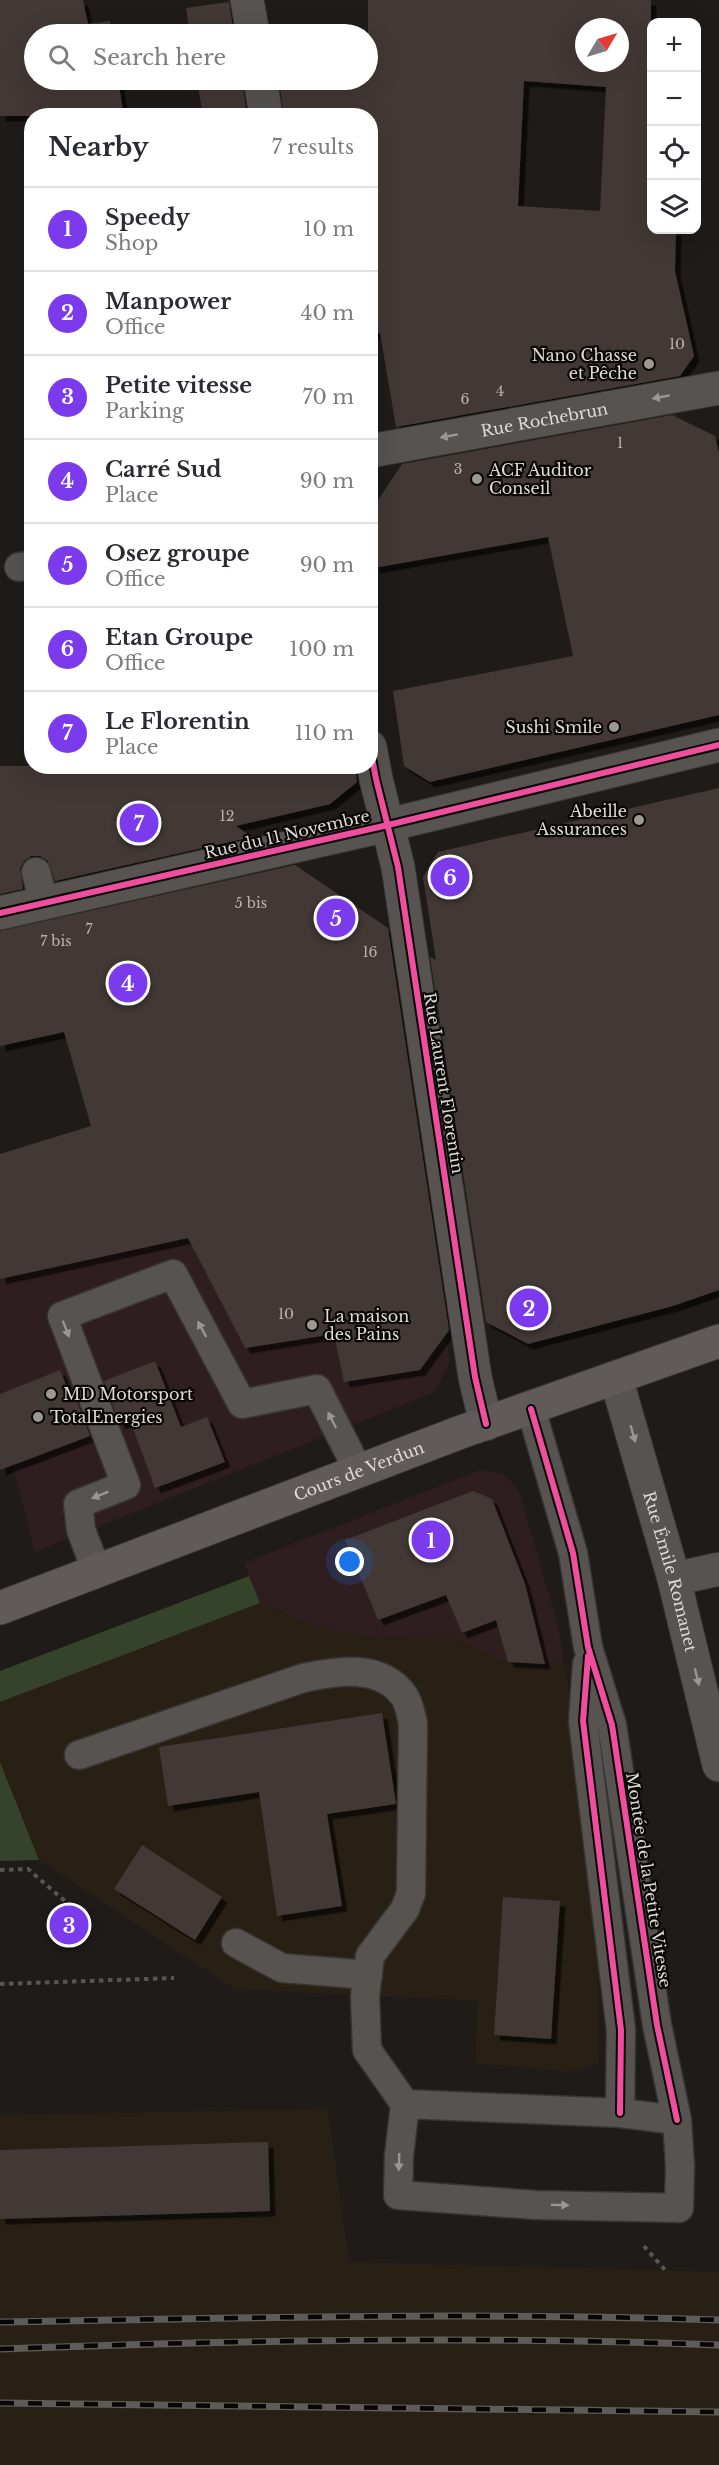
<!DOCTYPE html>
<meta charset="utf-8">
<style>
:root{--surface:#fff;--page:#f2f2f3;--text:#2b2b33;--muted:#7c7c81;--line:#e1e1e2;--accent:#7c3aed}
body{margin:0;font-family:"Libre Baskerville",serif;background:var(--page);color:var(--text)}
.controls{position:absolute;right:18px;top:18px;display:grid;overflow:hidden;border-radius:12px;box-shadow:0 6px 24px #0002}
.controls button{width:54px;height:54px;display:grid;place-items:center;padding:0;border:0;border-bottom:2px solid var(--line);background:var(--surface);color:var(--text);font:30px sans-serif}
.compass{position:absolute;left:575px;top:18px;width:54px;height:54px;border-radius:50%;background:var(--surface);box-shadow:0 6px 24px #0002;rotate:52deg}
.you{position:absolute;left:350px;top:1562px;width:21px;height:21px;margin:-15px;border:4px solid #fff;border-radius:50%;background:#1a73e8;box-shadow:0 0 0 9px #1a73e833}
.badge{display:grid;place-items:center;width:39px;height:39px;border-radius:50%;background:var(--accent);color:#fff;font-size:20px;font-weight:700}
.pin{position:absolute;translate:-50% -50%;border:3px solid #fff;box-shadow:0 2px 6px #0006}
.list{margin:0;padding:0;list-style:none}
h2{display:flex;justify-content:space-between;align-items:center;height:78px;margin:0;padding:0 24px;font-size:26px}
h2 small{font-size:20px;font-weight:400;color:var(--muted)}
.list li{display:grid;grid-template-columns:39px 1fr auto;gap:18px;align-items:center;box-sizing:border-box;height:84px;padding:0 24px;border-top:2px solid var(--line)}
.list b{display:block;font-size:22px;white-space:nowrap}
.list p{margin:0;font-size:20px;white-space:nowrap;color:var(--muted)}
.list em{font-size:20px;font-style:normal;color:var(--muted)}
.icon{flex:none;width:33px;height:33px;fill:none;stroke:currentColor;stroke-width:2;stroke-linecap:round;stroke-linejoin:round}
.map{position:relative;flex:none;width:719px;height:2465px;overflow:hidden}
.search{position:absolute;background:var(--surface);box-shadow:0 6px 24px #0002;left:24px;top:24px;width:354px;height:66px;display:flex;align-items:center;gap:15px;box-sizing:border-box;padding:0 21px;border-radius:33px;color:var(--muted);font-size:22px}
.panel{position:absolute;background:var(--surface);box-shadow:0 6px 24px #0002;left:24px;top:108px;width:354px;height:666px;border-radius:24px}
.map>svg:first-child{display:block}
.commercial{fill:#2f1e20}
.built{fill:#292015}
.grass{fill:#35432a}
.building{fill:#433835;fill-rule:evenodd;filter:url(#shadow)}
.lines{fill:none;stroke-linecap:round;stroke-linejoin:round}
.service-casing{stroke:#373532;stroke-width:31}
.minor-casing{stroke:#373532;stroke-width:35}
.secondary-casing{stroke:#373532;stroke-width:35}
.path{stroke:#585654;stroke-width:4;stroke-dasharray:4.5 4.5;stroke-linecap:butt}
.service{stroke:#565350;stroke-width:28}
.minor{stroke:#565350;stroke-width:33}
.secondary{stroke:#605a58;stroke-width:33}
.rail-casing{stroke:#5e5c59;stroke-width:7}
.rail{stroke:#090705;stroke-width:4.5;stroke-dasharray:14;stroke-linecap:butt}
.cycleway-casing{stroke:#090705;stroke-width:10}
.cycleway{stroke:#ef4d9e;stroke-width:6}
.oneway{fill:#9a9793}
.poi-dot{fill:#9c9894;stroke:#090705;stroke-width:2}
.labels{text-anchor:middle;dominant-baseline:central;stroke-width:4.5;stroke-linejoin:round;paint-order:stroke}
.number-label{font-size:14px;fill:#b8b2ae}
.poi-label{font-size:16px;fill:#dfdbd6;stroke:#090705;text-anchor:start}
.street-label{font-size:16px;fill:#dfdbd6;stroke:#090705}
</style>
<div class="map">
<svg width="719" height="2465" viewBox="0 0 719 2465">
<defs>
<filter id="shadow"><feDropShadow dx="5.5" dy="5.5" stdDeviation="0" flood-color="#0009"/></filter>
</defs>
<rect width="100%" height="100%" fill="#1f1b18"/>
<path class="commercial" d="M427,1224L450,1362L435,1392L35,1552L0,1417V1279L188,1238L201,1262Z
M480,1470L502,1474L513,1483L520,1494L559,1630L564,1661L545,1664L508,1662L453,1639L377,1637L329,1631L260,1603L244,1563Z"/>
<path class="built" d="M260,1603L329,1631L377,1637L453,1639L508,1662L545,1664L564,1661L598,1893V2063L573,2072L475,2063L478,2001L234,1989L39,1860L0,1762V1702Z
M328,2109L349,2262L719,2272V2465H0V2115Z"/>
<path class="grass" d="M249,1576L260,1603L0,1702V1671Z
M0,1762L39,1860L0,1861Z"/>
<path class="building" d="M0,0H83L88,24L110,21L112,34H34V80H118L124,116H0Z
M368,0H651V230H676L675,271L694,356L680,376L396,427L380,333L370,334V116H284L279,80H368ZM584,27H620V63H584ZM524,81L606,87L600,211L518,206Z
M229,2L234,34H190L186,8Z
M197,80H242L247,116H203Z
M672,415L715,436L719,453V715L430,782L404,766L393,691L573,656L548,537L374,568L370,542V512L402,464Z
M0,766H355L357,782L330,804L236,826L252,837L55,881L48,861L40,856H31L24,861L20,868L23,889L0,894Z
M719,788V1290L673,1306L528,1344L486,1322L430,957L436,960L423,877L438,852Z
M295,865L388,928L449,1330L420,1370L344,1382L334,1334L245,1348L188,1238L0,1279V1154L91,1126L64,1032L0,1046V931Z
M155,1361L181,1427L207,1417L225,1462L155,1488L130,1420L120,1424L104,1381Z
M60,1370L70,1395L74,1393L90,1436L0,1470V1394Z
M473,1491L492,1499L525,1584L545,1664L508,1662L496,1620L462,1633L446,1595L378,1620L345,1540Z
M382,1713L396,1804L327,1814L342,1906L277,1916L259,1792L168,1806L159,1747Z
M142,1845L222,1897L195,1940L114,1889Z
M503,1897L560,1901L551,2039L494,2035Z
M268,2142L270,2211L0,2219V2150Z"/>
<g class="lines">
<defs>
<path id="service" d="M19,567L32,565
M36,872L44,903
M97,1572L81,1530L78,1504L126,1485L62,1316L173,1274L242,1404L317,1389L359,1472
M587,1664L583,1721L621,2030L620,2113
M79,1755L303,1678C336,1671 381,1663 404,1696C409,1703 411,1715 413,1723L411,1893L405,1909L370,1956L365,1996L367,2050L405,2104L399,2156L398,2195L536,2205L679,2208L680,2166L677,2120L657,2025L612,1725L588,1647L573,1553L531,1409
M236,1943L282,1968L368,1975
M405,2104L620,2113L677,2120"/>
<g id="minor">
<path d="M247,0L253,34"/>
<path d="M260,80L266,116"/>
<path id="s1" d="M370,451L719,388"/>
<path d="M370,747L376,779L398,867L475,1377L486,1424"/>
<path d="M0,913L388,825L719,745"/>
<path id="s2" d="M616,1378L674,1579L719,1765"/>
<path d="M674,1579L719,1569"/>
</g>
<g id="secondary">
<path id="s3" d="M0,1608L461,1432L719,1341"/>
</g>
</defs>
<use href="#service" class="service-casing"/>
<use href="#minor" class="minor-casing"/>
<use href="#secondary" class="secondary-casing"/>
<path class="path" d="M0,1870L28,1869L89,1922
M0,1984L174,1978
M644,2246L665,2270"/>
<use href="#service" class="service"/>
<use href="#minor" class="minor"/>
<use href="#secondary" class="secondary"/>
<defs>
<path id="rail" d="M0,2322C239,2318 480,2312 719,2320
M0,2349C239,2340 480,2336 719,2345
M0,2403L719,2412"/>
</defs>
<use href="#rail" class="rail-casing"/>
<use href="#rail" class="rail"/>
<defs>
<path id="cycleway" d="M370,747L376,779L398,867L475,1377L486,1424
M0,913L388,825L719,745
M531,1409L573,1553L588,1647L612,1725L657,2025L677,2120
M588,1656L583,1721L621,2030L620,2113"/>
</defs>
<use href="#cycleway" class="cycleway-casing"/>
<use href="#cycleway" class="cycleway"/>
</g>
<defs><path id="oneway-solid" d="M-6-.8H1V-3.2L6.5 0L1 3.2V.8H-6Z" transform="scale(1.5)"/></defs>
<g class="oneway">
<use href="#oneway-solid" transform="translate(661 397) rotate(170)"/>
<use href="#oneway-solid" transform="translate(449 436) rotate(170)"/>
<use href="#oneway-solid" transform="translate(66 1329) rotate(69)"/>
<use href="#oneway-solid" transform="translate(202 1329) rotate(-118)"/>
<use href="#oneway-solid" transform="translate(332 1420) rotate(-117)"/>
<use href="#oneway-solid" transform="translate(633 1434) rotate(74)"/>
<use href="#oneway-solid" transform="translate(100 1495) rotate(158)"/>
<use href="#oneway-solid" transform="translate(697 1677) rotate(76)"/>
<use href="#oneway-solid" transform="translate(399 2162) rotate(92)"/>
<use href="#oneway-solid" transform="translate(560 2205) rotate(1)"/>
</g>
<g class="poi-dot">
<circle cx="649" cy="364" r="6"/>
<circle cx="477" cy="479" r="6"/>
<circle cx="614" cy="727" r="6"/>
<circle cx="639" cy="820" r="6"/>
<circle cx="312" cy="1325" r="6"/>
<circle cx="51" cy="1394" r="6"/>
<circle cx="38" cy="1417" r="6"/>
</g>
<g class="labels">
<g class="number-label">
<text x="677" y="344">10</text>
<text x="500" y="391">4</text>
<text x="465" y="399">6</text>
<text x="620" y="443">1</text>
<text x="458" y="469">3</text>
<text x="227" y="816">12</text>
<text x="251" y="903">5 bis</text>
<text x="89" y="929">7</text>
<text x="56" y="941">7 bis</text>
<text x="370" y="952">16</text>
<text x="286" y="1314">10</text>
</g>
<g class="poi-label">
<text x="637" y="355" text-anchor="end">Nano Chasse<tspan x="637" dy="18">et Pêche</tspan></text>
<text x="489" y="470">ACF Auditor<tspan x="489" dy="18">Conseil</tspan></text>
<text x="602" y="727" text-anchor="end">Sushi Smile</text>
<text x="627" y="811" text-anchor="end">Abeille<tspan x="627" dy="18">Assurances</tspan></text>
<text x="324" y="1316">La maison<tspan x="324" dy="18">des Pains</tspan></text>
<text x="63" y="1394">MD Motorsport</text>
<text x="50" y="1417">TotalEnergies</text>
</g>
<g class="street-label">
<text stroke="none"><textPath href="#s1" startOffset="177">Rue Rochebrun</textPath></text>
<text transform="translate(287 834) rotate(-13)">Rue du 11 Novembre</text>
<text transform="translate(444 1083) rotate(81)">Rue Laurent Florentin</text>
<text stroke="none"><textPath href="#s3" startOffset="384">Cours de Verdun</textPath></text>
<text stroke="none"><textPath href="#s2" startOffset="201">Rue Émile Romanet</textPath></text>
<text transform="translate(649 1880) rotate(81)">Montée de la Petite Vitesse</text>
</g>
</g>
</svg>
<div class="controls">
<button>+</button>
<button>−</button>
<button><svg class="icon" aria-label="locate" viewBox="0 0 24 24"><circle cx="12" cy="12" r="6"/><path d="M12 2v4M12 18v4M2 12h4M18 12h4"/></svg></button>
<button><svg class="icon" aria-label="layers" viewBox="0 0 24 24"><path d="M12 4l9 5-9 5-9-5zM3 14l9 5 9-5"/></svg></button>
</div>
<svg class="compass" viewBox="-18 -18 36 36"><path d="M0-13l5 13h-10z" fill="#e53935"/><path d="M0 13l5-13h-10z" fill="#7c7c81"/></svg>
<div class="you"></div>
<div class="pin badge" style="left:431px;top:1540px">1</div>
<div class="pin badge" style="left:529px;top:1308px">2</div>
<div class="pin badge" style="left:69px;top:1925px">3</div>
<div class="pin badge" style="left:128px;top:983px">4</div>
<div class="pin badge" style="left:336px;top:918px">5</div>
<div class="pin badge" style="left:450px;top:877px">6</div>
<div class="pin badge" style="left:139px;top:823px">7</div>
<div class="search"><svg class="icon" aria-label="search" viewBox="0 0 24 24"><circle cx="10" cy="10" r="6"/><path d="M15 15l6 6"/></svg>Search here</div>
<section class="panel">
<h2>Nearby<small>7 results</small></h2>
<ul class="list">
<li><span class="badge">1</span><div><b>Speedy</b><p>Shop</p></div><em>10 m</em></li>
<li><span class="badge">2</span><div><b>Manpower</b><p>Office</p></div><em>40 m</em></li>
<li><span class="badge">3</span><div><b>Petite vitesse</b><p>Parking</p></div><em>70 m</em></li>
<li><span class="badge">4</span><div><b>Carré Sud</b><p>Place</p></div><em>90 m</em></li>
<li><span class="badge">5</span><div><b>Osez groupe</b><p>Office</p></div><em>90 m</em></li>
<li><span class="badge">6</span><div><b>Etan Groupe</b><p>Office</p></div><em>100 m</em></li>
<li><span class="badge">7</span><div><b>Le Florentin</b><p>Place</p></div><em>110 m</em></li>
</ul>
</section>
</div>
